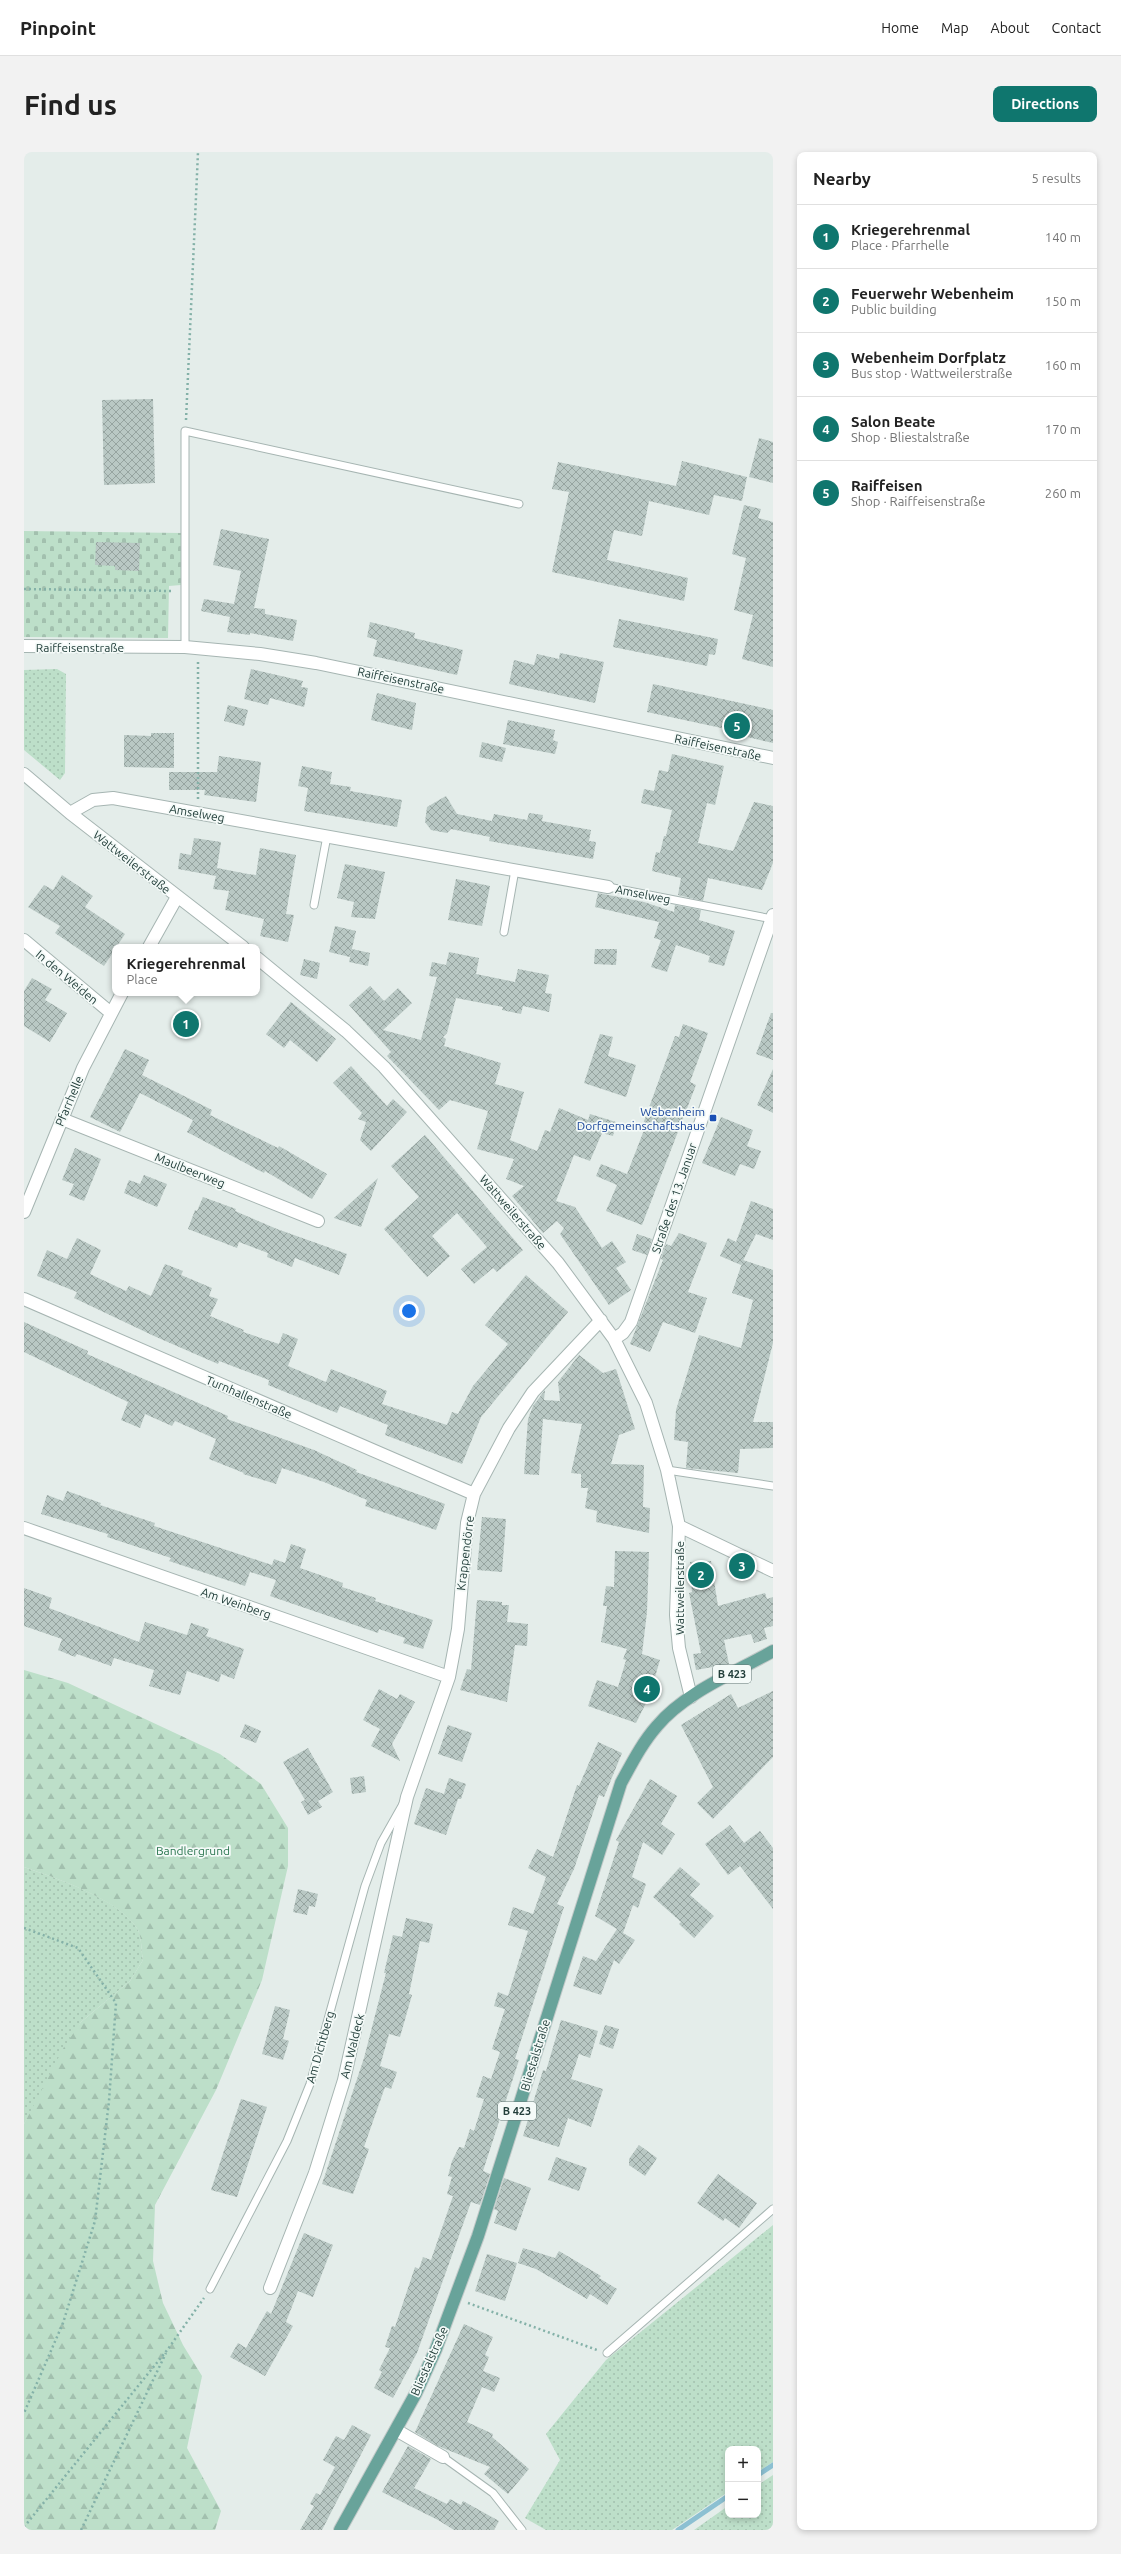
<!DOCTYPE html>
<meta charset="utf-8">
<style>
:root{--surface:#fff;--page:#f2f2f2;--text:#222;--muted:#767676;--line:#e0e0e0;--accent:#0f766e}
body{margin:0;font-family:Ubuntu,sans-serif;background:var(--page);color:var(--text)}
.controls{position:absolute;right:12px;bottom:12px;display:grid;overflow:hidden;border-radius:8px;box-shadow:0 2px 6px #0003}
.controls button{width:36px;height:36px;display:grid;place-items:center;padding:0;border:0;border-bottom:1px solid var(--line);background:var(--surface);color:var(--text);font:20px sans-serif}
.you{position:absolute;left:385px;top:1159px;width:14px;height:14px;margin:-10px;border:3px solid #fff;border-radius:50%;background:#1a73e8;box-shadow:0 0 0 6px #1a73e833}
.badge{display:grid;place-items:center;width:26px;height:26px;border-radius:50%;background:var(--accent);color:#fff;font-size:13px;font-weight:700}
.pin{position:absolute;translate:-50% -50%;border:2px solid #fff;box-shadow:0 1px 4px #0006}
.popup{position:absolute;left:88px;top:792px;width:148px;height:52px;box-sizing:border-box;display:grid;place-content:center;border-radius:8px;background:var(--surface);filter:drop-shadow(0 1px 3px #0005);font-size:13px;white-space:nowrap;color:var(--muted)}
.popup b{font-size:15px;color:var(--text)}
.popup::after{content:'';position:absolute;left:50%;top:100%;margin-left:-8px;border:8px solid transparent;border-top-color:var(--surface)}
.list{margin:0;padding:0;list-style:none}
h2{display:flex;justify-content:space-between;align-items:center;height:52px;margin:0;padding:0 16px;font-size:17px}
h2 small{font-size:13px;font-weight:400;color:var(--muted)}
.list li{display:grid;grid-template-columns:26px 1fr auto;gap:12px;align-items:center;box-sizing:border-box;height:64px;padding:0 16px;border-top:1px solid var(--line)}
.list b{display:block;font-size:15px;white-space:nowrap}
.list p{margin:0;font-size:13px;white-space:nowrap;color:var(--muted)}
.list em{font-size:13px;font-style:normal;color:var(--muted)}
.map{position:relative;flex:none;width:749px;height:2378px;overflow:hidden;border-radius:8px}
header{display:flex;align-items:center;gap:24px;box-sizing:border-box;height:56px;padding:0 20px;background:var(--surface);border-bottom:1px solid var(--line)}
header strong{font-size:19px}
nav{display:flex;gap:22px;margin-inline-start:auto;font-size:14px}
.intro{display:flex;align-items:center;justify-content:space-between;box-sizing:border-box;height:96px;padding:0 24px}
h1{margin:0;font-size:28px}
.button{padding:10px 18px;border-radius:8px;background:var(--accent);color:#fff;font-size:14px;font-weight:700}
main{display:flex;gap:24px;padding:0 24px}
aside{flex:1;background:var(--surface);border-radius:8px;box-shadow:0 2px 6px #0003}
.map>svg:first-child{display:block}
.green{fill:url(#green-dots)}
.forest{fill:url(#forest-firs)}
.cemetery{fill:url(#cemetery-stones)}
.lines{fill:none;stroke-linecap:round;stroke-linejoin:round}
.stream{stroke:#8cc0d2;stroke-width:5}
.building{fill:url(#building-cross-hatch)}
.lane-casing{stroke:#a6b5b2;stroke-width:9}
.street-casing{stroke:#a6b5b2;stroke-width:14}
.primary-casing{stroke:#c1c9c8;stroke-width:14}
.path{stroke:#84b1a8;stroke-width:2.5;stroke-dasharray:2 3;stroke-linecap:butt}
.lane{stroke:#fff;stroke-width:7}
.street{stroke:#fff;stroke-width:12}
.primary{stroke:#68a39a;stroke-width:12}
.transit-dot{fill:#1a4fb4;stroke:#f4faf8;stroke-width:1.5}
.labels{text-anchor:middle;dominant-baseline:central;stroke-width:3.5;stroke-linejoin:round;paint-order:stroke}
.shield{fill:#f4faf8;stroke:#627774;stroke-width:1}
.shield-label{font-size:11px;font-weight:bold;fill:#233f3b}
.street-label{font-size:12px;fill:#233f3b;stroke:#f4faf8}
.transit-label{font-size:12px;fill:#164399;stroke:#f4faf8;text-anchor:end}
.park-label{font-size:12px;fill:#2c7751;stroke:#f4faf8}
</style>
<header>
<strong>Pinpoint</strong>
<nav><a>Home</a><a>Map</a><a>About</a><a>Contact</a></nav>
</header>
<div class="intro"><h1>Find us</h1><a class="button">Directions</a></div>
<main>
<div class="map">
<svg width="749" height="2378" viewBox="0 0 749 2378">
<defs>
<pattern id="green-dots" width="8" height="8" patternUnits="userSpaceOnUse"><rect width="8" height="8" fill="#bddfc9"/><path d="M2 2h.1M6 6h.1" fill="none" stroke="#a2c0ae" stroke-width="1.8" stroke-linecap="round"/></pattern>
<pattern id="forest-firs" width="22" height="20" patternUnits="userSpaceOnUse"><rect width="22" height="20" fill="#bddfc9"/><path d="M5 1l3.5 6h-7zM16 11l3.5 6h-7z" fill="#a2c0ae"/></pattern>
<pattern id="cemetery-stones" width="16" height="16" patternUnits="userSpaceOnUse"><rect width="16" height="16" fill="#bddfc9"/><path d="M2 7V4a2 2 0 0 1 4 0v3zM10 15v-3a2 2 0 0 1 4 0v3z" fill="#a2c0ae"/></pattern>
<pattern id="building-cross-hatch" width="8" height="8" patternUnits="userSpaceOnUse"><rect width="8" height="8" fill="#b9c8c4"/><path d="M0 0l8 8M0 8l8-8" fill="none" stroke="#96a4a0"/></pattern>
</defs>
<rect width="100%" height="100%" fill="#e4edea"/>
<path class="green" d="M33,517L42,522L41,621L36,628L0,598V518Z
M0,1715C32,1726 98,1748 114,1778C118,1786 117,1800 119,1808L106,1829L57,1870L0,1972Z
M749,2073V2310L734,2320V2297H704V2340L648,2378H522L501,2366L536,2308L522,2282L582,2208Z
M749,2323V2378H670L704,2354V2363H734V2333Z"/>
<path class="forest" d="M0,1518L44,1531L196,1602L237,1632L264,1676V1714L238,1828L192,1938L131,2053L129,2109L139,2151L159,2193L178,2224L163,2296L197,2359L191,2378H0V1972L40,1895L57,1870L106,1829L119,1808C117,1800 118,1786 114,1778C97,1748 32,1726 0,1715Z"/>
<path class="cemetery" d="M0,379L158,381L157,433L145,434L144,486L0,485Z"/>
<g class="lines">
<path class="stream" d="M734,2323L749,2313
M654,2378L704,2344"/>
</g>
<path class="building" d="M129,247L131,331L80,333L78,248Z
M735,286L749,290V331L725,325Z
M658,309L723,325L718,349L690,343L685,363L625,349L618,384L590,378L583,408L664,426L660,449L528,420L545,340L528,337L534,310L652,334Z
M720,353L737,357L734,366L749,370V515L718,507L729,463L710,458L722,406L708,402Z
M197,377L245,387L230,456L241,457V462L273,468L269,489L226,481V483L203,480L206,465L177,459L180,447L210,452L217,419L189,413Z
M72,390L116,391L115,419L91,418V414L71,413Z
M595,467L694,487L691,503L685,502L683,514L589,495Z
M346,470L391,481L390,486L439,498L433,523L349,504L353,488L343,485Z
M536,501L580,510L571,551L485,532L490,508L510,513L513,502L535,507Z
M227,517L279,529L277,535L284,536L280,555L246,546L244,553L220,547Z
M629,532L749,558V591L715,583L716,580L623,560Z
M353,541L392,551L388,578L347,568Z
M204,553L224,558L220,574L200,569Z
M484,568L531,578L529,588L534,590L531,602L479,592Z
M127,581H150V616L100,615V583L127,584Z
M458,590L482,596L478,610L455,605Z
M648,602L700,614L691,653L683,651L674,691L709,699L730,650L749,654V711L738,738L684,726L679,749L654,743L657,726L628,719L632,700L636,701L640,684H642L648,658L617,651L620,637L630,639L635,618L644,620Z
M195,604L237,610L232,650L180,643L181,638H145V620H193Z
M278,614L308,620L306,632L327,635L326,639L378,648L373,675L280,659L284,636L274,634Z
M422,644L433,662L468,669L470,662L503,668L505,661L519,663L518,669L567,678L565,689L572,690L569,707L465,689L466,685L427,677L423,681L407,678L401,670L403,655Z
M170,686L197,690L193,716L224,722L232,723L236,696L272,703L262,762L270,763L264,790L236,784L240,767L201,758L205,739L189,737L192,724L154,717L156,701L167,703Z
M321,712L361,720L351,767L327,765L330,750L313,746Z
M38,723L69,744L61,755L101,782L80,814L31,781L36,774L4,755L20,733L29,738Z
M432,727L466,734L458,774L424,768Z
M574,741L620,750L650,760L651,753L677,758L675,768L711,779L700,814L684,810L686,804L652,793L643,820L627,815L637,788L630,786L635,770L571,755Z
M311,774L332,779L326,805L305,800Z
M328,797L346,801L344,814L325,810Z
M571,797H593L592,813L570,812Z
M425,800L455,806L452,822L491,830L494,817L525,823L521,841L528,842L525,860L499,854L497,862L478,858L479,855L432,846L423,881L419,885L422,887L420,894L477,911L471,932L500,940L486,988L513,999L521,978L526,980L535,956L564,968L566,962L592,970L589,984L578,981L566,1009L550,1003L532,1049L551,1055L578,1096L588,1089L602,1110L592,1116L607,1138L585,1153L536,1082L540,1076L533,1069L519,1081L488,1044L500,1034L482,1027L490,1007L453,997L464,959L426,948L415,958L363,904L367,900L325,853L346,834L360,849L374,836L388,851L359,878L397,888L413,825L405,824L408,810L422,813Z
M280,807L296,811L293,827L276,823Z
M8,826L28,837L21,848L43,861L26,890L0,874V839Z
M267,850L312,887L293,910L266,888L260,896L242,882Z
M747,861H749V908L732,902Z
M659,872L684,881L666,930L672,933L618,1073L582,1059L593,1033L572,1024L577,1012L603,1022L622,973L619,972L651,884L655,885Z
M576,882L589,885L584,904L612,913L602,945L560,931Z
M101,897L125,908L118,923L188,958L186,963L254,996L255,994L303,1022L288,1047L241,1019L240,1021L163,980L169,968L116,941L96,980L66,965Z
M327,914L363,954L369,947L383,960L347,999L336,988L342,970L334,967L338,961L309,931Z
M749,917V961L733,953Z
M697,965L729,978L723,994L737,999L730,1017L716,1012L711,1024L678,1011Z
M401,983L499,1098L473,1120L469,1116L450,1132L437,1117L463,1095L433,1061L408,1084L426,1104L403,1125L360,1077L395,1045L367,1014Z
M51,996L77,1007L60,1049L45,1043L50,1032L38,1028Z
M120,1023L143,1032L133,1055L100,1041L105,1028L116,1032Z
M354,1026L337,1075L310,1066Z
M179,1045L212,1057L211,1059L253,1077L323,1102L315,1123L271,1106L268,1115L243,1105L244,1101L215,1090L213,1096L164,1077L171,1058L173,1059Z
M727,1049L749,1057V1088L732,1082L717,1113L696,1104L704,1086L712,1090Z
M655,1081L683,1091L664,1140L683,1146L671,1181L639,1170L626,1200L606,1192L639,1108L637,1107L642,1092L647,1094Z
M613,1082L628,1087L623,1103L608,1098Z
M53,1086L77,1098L66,1122L102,1139L105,1134L127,1144L141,1112L159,1119L157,1123L188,1136L185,1144L194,1147L186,1164L220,1178L219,1180L255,1192L259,1181L274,1187L264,1214L302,1230L307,1217L363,1239L358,1252L423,1273L428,1260L434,1262L449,1234L484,1192L461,1173L502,1123L544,1160L457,1265L438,1312L361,1283L364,1273L316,1254L313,1261L244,1233L245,1228L195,1209L194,1212L130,1184L50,1146L53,1140L13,1124L23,1098L43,1107Z
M719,1108L749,1118V1191L729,1270H749V1296L716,1297L714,1321L662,1316L664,1290L650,1288L652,1258L675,1183L717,1196L729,1148L708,1141Z
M0,1170L64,1199L63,1202L204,1264L203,1267L290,1298L333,1318L332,1320L421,1352L412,1378L341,1354L343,1348L300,1330L258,1316L252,1332L219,1322L220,1321L185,1307L192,1287L151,1269L148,1274L121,1262L116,1276L97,1268L104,1250L0,1200Z
M555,1203L579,1221L592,1217L611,1277L595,1283L587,1312L620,1313L619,1355L626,1356L625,1381L572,1370L573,1359L561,1356L564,1336H557V1322L547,1321L558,1272L519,1267L515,1323L500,1322L504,1267L509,1254L521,1238L520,1248L536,1249L534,1230Z
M43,1339L77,1351L76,1353L131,1371L130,1374L248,1413L250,1407L261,1411L267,1392L282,1397L276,1416L319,1431L318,1435L352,1446L351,1449L409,1468L399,1497L379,1491L381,1486L355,1477L354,1481L246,1444L252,1428L226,1420L221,1434L145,1409L147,1406L83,1385L84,1382L17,1362L23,1343L39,1349Z
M458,1365L482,1367L478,1420L453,1418Z
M591,1399L625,1400L623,1460L618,1502L636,1508L625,1545L612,1571L564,1554L573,1528L594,1535L602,1508L599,1507L603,1497L577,1490L583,1454H579L582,1434L590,1435Z
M687,1409L694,1454L741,1441L743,1447L749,1445V1474L740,1476L743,1487L730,1491L727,1482L700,1488L705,1512L672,1518L669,1502L677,1501L665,1441L668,1440L666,1410Z
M0,1436L28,1446L25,1456L115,1490L121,1470L163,1483L167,1471L185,1477L182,1484L220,1497L210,1527L197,1522L195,1530L163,1519L156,1543L125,1534L130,1518L90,1506L87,1514L53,1502L51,1505L34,1498L38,1487L0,1474Z
M453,1448L478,1450V1453H485L483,1470L504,1472L503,1494L491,1493L483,1550L436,1538L443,1517L447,1518Z
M355,1537L373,1547L376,1542L391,1550L368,1592L376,1609L347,1594L356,1577L339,1568Z
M749,1539V1605L689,1667L673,1651L689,1635L657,1573L707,1542L714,1556Z
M221,1572L237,1579L232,1591L216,1585Z
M424,1573L448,1581L438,1610L414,1602Z
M574,1590L598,1601L580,1645L575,1643L550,1717L533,1752L540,1755L491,1907L495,1908L459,2019L466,2022L456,2053L447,2050L393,2201L369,2246L350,2236L358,2220L355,2218L366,2196L361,2195L368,2174L371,2175L391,2115L395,2117L399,2105L407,2108L429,2044L423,2042L428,2025L424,2024L428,2009L435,1995L440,1996L446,1977L450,1979L460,1947L452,1945L459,1924L467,1927L476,1900L468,1897L481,1857L470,1854L474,1840L484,1844L504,1779L484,1773L489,1755L509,1762L522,1725L504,1716L513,1697L529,1705L553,1633L555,1634Z
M284,1596L309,1640L294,1649L298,1655L284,1663L277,1650L281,1648L259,1610Z
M340,1624L342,1640L328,1642L326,1626Z
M425,1626L442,1632L437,1647H434L422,1683L390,1672L402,1636L420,1642Z
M626,1627L653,1644L637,1672L651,1682L638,1703L619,1690L608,1725L622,1732L614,1756L609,1753L599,1781L611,1788L595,1812L590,1808L577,1843L549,1834L559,1804L572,1809L593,1777L571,1764L595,1690L592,1688Z
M706,1673L720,1691L736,1679L749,1696V1757L716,1714L704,1723L681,1692Z
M656,1715L676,1732L666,1743L690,1764L670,1786L655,1772L657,1770L629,1745Z
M274,1737L294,1742L291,1755L285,1754L283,1763L269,1760Z
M382,1766L409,1772L405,1791L396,1789L385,1842L388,1843L376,1885L365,1882L356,1914L373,1920L367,1937L361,1935L340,1995L345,1997L329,2042L298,2032L340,1906L362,1821H360L369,1783L378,1785Z
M251,1854L266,1858L259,1887L265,1889L259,1908L238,1902Z
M537,1868L574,1879L566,1906L555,1902L547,1927L579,1937L567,1975L544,1966L535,1995L499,1984L519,1918L522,1919Z
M581,1873L595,1877L589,1897L575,1892Z
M217,1947L243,1955L213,2045L187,2038Z
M615,1993L633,2006L621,2024L605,2013V2007Z
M532,2005L563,2016L555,2039L524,2028Z
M694,2022L733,2051L715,2076L701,2066L699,2069L673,2051Z
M480,2026L507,2036L492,2079L470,2071L474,2059L470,2057Z
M280,2081L309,2093L289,2145L274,2139L262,2170L269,2174L241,2224L206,2205L214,2191L222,2196L243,2159L247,2162Z
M499,2096L531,2106L535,2099L577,2124L575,2126L593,2137L583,2153L566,2142L563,2147L512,2117L494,2111Z
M463,2102L493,2111L481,2149L451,2139Z
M440,2172L469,2185L461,2203L465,2205L459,2219L476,2226L470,2240L458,2235L443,2270L469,2282L468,2285L505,2317L484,2342L460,2322L466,2315L414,2294L391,2280Z
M328,2273L347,2283L298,2378H276L290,2354L286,2352L292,2341L296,2343L311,2315L299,2308L312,2284L320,2288Z
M384,2294L407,2307L390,2336L423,2352L426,2347L437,2353L439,2349L475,2369L470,2378H430L414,2368L358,2340Z"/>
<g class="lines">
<defs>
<path id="lane" d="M161,495V279L495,352
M584,735L748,767
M290,753L303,684
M480,780L491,718
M643,1318L749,1334
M186,2137L263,1989L286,1932L341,1734L357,1691L379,1652
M583,2201L749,2057
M419,2305L469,2341L498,2378"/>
<path id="street" d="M0,494L161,495L236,502L292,511L749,606
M0,622L46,661L219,795
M46,661L69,648L89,646L584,735
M0,788L87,861
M125,795L153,745
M233,806L322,879L360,915L534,1111L590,1187L622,1251L643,1318L655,1374L652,1463L655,1496L667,1545
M38,967L294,1069
M0,1060L59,916L98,841
M0,1147L450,1342
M590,1187L599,1181L607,1170L749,763
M655,1374L749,1419
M0,1376L425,1525
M246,2136L291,2021L320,1928L383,1645L425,1525L434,1477L443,1371L450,1342L485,1276L509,1240L577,1168
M372,2278L419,2305"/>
<path id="primary" d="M316,2378L392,2241L412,2197L454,2084L597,1631C608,1611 618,1591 633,1574C660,1541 712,1520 749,1499"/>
</defs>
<use href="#lane" class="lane-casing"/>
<use href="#street" class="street-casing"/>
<use href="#primary" class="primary-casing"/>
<path class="path" d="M162,268L174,0
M0,437L149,439
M174,647V510
M0,1776L54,1796L92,1851L85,1949L71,2069L39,2171L0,2261
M444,2151L573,2198
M0,2375L144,2197L180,2146
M57,2378L142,2201"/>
<use href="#lane" class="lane"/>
<use href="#street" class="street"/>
<use href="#primary" class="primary"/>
</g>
<rect class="transit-dot" x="685" y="962" width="8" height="8" rx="2"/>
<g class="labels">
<g class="shield">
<rect x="689" y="1513" width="38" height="18" rx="3"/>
<rect x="474" y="1950" width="38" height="18" rx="3"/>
</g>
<g class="shield-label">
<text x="708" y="1522">B 423</text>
<text x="493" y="1959">B 423</text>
</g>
<g class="street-label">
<text x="56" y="495">Raiffeisenstraße</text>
<text transform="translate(377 528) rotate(12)">Raiffeisenstraße</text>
<text transform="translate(694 595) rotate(12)">Raiffeisenstraße</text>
<text transform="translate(173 661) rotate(10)">Amselweg</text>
<text transform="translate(108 710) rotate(38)">Wattweilerstraße</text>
<text transform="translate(619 742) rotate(11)">Amselweg</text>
<text transform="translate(43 825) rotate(40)">In den Weiden</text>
<text transform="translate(45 949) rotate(-67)">Pfarrhelle</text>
<text transform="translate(166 1018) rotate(22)">Maulbeerweg</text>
<text transform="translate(650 1046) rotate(-71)">Straße des 13. Januar</text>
<text transform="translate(489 1060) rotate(49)">Wattweilerstraße</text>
<text transform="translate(225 1245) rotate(23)">Turnhallenstraße</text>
<text transform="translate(441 1401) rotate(-83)">Krappendörre</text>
<text transform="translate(655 1436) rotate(-90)">Wattweilerstraße</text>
<text transform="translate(212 1451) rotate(19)">Am Weinberg</text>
<text transform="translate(328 1894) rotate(-76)">Am Waldeck</text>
<text transform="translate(296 1895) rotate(-74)">Am Dichtberg</text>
<text transform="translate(511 1903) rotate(-73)">Bliestalstraße</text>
<text transform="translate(405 2209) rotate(-66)">Bliestalstraße</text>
</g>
<g class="transit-label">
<text x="681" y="959">Webenheim<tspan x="681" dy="14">Dorfgemeinschaftshaus</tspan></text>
</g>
<g class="park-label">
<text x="169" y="1698">Bandlergrund</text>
</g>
</g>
</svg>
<div class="controls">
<button>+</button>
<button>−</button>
</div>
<div class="you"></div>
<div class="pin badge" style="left:162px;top:872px">1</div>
<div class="popup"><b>Kriegerehrenmal</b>Place</div>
<div class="pin badge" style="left:677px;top:1423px">2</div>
<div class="pin badge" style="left:718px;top:1414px">3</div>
<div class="pin badge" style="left:623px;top:1537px">4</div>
<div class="pin badge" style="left:713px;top:574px">5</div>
</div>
<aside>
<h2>Nearby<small>5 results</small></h2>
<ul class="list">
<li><span class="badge">1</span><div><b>Kriegerehrenmal</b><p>Place · Pfarrhelle</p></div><em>140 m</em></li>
<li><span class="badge">2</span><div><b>Feuerwehr Webenheim</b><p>Public building</p></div><em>150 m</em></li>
<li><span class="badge">3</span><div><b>Webenheim Dorfplatz</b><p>Bus stop · Wattweilerstraße</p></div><em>160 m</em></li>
<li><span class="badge">4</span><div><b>Salon Beate</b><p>Shop · Bliestalstraße</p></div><em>170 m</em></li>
<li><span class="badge">5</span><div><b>Raiffeisen</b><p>Shop · Raiffeisenstraße</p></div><em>260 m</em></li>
</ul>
</aside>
</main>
